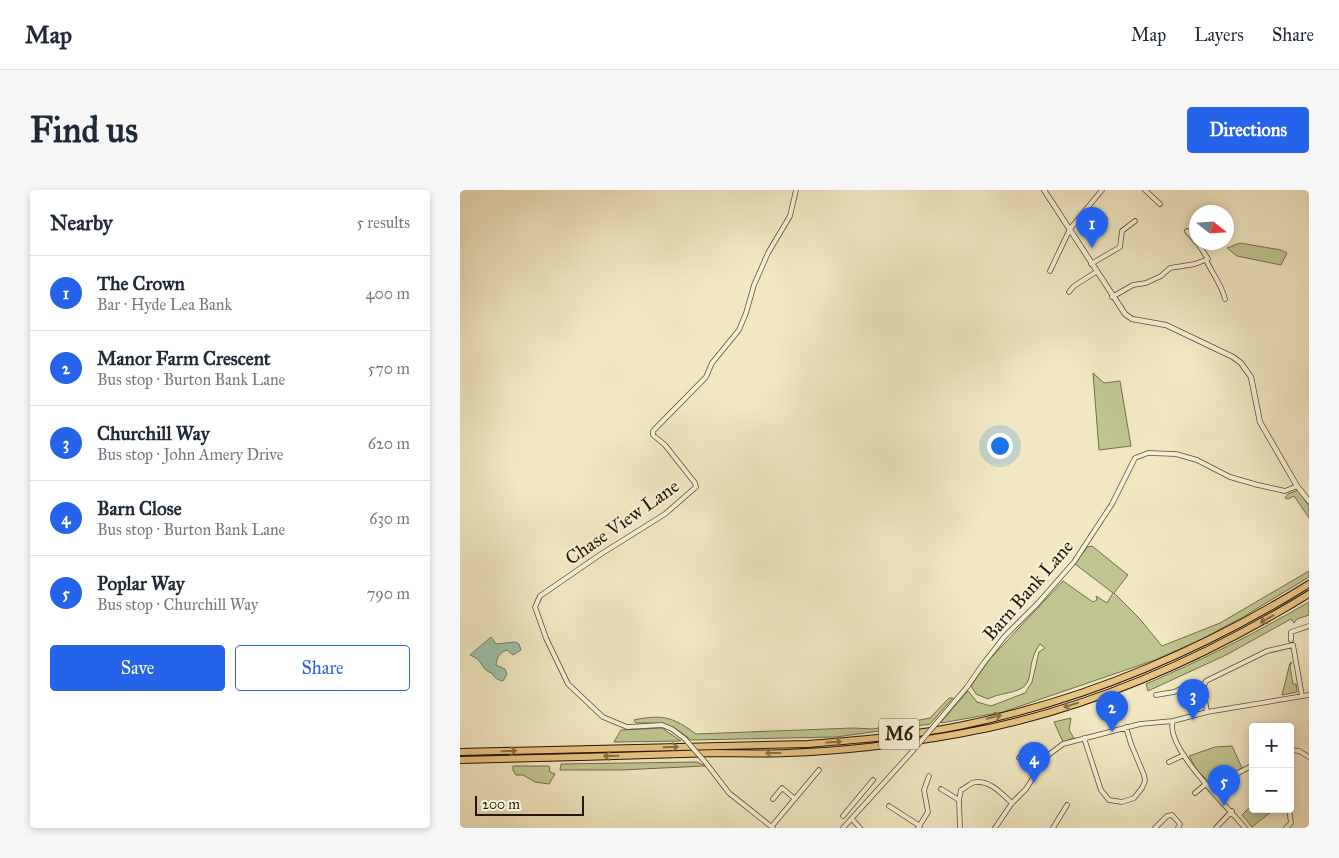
<!DOCTYPE html>
<meta charset="utf-8">
<style>
:root{--surface:#fff;--page:#f6f6f7;--text:#1f2937;--muted:#747a83;--line:#e0e1e3;--accent:#2563eb}
body{margin:0;font-family:"IM FELL Great Primer",serif;background:var(--page);color:var(--text)}
.controls{position:absolute;right:15px;bottom:15px;display:grid;overflow:hidden;border-radius:5px;box-shadow:0 2px 8px #0003}
.controls button{width:45px;height:45px;display:grid;place-items:center;padding:0;border:0;border-bottom:1px solid var(--line);background:var(--surface);color:var(--text);font:25px sans-serif}
.compass{position:absolute;left:729px;top:15px;width:45px;height:45px;border-radius:50%;background:var(--surface);box-shadow:0 2px 8px #0003;rotate:107deg}
.scale{position:absolute;left:15px;bottom:12px;width:109px;box-sizing:border-box;padding-left:5px;border:2px solid #251706;border-top:0;font-size:14px;line-height:18px;white-space:nowrap;color:#251706;-webkit-text-stroke:4px #f6f0d8;paint-order:stroke}
.you{position:absolute;left:539px;top:255px;width:18px;height:18px;margin:-12px;border:4px solid #fff;border-radius:50%;background:#1a73e8;box-shadow:0 0 0 8px #1a73e833}
.badge{display:grid;place-items:center;width:32px;height:32px;border-radius:50%;background:var(--accent);color:#fff;font-size:16px;font-weight:700}
.pin{position:absolute;translate:-50% -41px;filter:drop-shadow(0 1px 2px #0008)}
.pin::after{content:'';position:absolute;top:26px;width:18px;height:15px;background:inherit;clip-path:polygon(0 0,100% 0,50% 100%)}
.list{margin:0;padding:0;list-style:none}
h2{display:flex;justify-content:space-between;align-items:center;height:65px;margin:0;padding:0 20px;font-size:21px}
h2 small{font-size:16px;font-weight:400;color:var(--muted)}
.list li{display:grid;grid-template-columns:32px 1fr auto;gap:15px;align-items:center;box-sizing:border-box;height:75px;padding:0 20px;border-top:1px solid var(--line)}
.list b{display:block;font-size:19px;white-space:nowrap}
.list p{margin:0;font-size:16px;white-space:nowrap;color:var(--muted)}
.list em{font-size:16px;font-style:normal;color:var(--muted)}
.actions{display:flex;gap:10px;padding:15px 20px}
.actions a{flex:1;padding:11px 0;border:1px solid var(--accent);border-radius:5px;text-align:center;font-size:18px;color:var(--accent)}
.actions .main{background:var(--accent);color:#fff}
.map{position:relative;flex:none;width:849px;height:638px;overflow:hidden;border-radius:5px}
header{display:flex;align-items:center;gap:30px;box-sizing:border-box;height:70px;padding:0 25px;background:var(--surface);border-bottom:1px solid var(--line)}
header strong{font-size:24px}
nav{display:flex;gap:28px;margin-inline-start:auto;font-size:18px}
.intro{display:flex;align-items:center;justify-content:space-between;box-sizing:border-box;height:120px;padding:0 30px}
h1{margin:0;font-size:35px}
.button{padding:12px 22px;border-radius:5px;background:var(--accent);color:#fff;font-size:18px;font-weight:700}
main{display:flex;gap:30px;padding:0 30px}
aside{flex:1;background:var(--surface);border-radius:5px;box-shadow:0 2px 8px #0003}
.map>svg:first-child{display:block}
.green{fill:#c0c490;stroke:#726e4b}
.water{fill:#9cc1ad;stroke:#6c7d6a}
.lines{fill:none;stroke-linecap:round;stroke-linejoin:round}
.stream{stroke:#6c7d6a;stroke-width:1}
.minor-casing{stroke:#584b35;stroke-width:5.5}
.tertiary-casing{stroke:#584b35;stroke-width:6}
.motorway-casing{stroke:#251706;stroke-width:8}
.minor{stroke:#f6f0d8;stroke-width:4}
.tertiary{stroke:#f6f0d8;stroke-width:4.5}
.motorway{stroke:#e8c482;stroke-width:6}
.minor-bridge-casing{stroke:#584b35;stroke-width:5.5;stroke-linecap:butt}
.minor-bridge{stroke:#f6f0d8;stroke-width:4}
.oneway{stroke:#866e44}
.labels{text-anchor:middle;dominant-baseline:central;stroke-width:4.5;stroke-linejoin:round;paint-order:stroke}
.shield{fill:#f6f0d8;stroke:#645845;stroke-width:1}
.shield-label{font-size:18px;font-weight:bold;fill:#251706}
.street-label{font-size:19px;fill:#251706;stroke:#f6f0d8}
</style>
<header>
<strong>Map</strong>
<nav><a>Map</a><a>Layers</a><a>Share</a></nav>
</header>
<div class="intro"><h1>Find us</h1><a class="button">Directions</a></div>
<main>
<aside>
<h2>Nearby<small>5 results</small></h2>
<ul class="list">
<li><span class="badge">1</span><div><b>The Crown</b><p>Bar · Hyde Lea Bank</p></div><em>400 m</em></li>
<li><span class="badge">2</span><div><b>Manor Farm Crescent</b><p>Bus stop · Burton Bank Lane</p></div><em>570 m</em></li>
<li><span class="badge">3</span><div><b>Churchill Way</b><p>Bus stop · John Amery Drive</p></div><em>620 m</em></li>
<li><span class="badge">4</span><div><b>Barn Close</b><p>Bus stop · Burton Bank Lane</p></div><em>630 m</em></li>
<li><span class="badge">5</span><div><b>Poplar Way</b><p>Bus stop · Churchill Way</p></div><em>790 m</em></li>
</ul>
<div class="actions"><a class="main">Save</a><a>Share</a></div>
</aside>
<div class="map">
<svg width="849" height="638" viewBox="0 0 849 638">
<rect width="100%" height="100%" fill="#f1e8c3"/>
<filter id="stains"><feTurbulence type="fractalNoise" baseFrequency=".004" numOctaves="4"/><feColorMatrix values="0 0 0 0 .2 0 0 0 0 .09 0 0 0 0 .02 0 0 0 .5 -.17"/></filter>
<radialGradient id="worn" r=".72"><stop offset=".6" stop-color="#630" stop-opacity="0"/><stop offset="1" stop-color="#630" stop-opacity=".3"/></radialGradient>
<path class="green" d="M780,53L821,60L827,63L821,75L777,66L767,58Z
M633,183L644,193L660,191L671,256L639,260Z
M838,300L849,316V328L834,306L828,309L825,308L828,304Z
M632,356L668,385L654,403L679,428L702,456L760,433L849,381V387L783,427L742,449L695,470L543,522L481,533L482,531L508,501L517,512L531,516L565,503L572,492L579,462L585,458L580,454C577,458 574,464 573,468C569,478 572,492 562,498C551,504 539,503 528,509L516,504L511,496L529,470L603,391L633,412L637,410L636,406L647,413L653,403L615,374L627,357Z
M849,412V425L837,429L834,433L831,429L766,465L688,501L686,494C742,470 796,443 849,412Z
M832,472L830,476L833,494H836L837,502L822,505L830,473Z
M489,508H493L470,534L376,547L231,550C208,532 204,533 176,533L174,530C202,524 213,527 236,544L393,538L413,539L470,528Z
M611,528L609,540L614,548L603,552L594,532Z
M202,538L221,551L154,552L161,540Z
M772,556L782,578L753,596L737,580L729,566L755,557Z
M237,572L245,576L161,580H100L101,574Z
M53,576H89L90,582L95,584L89,594L75,592L63,585H56L53,580Z
M793,614V619H810L812,621L792,637L782,625Z"/>
<path class="water" d="M31,447L36,454L55,452L59,454L61,460L53,465L47,460C40,462 37,467 36,475L45,479L47,484L43,491C38,490 34,488 32,483C20,480 24,470 10,465Z"/>
<g class="lines">
<path class="stream" d="M0,638H1"/>
<defs>
<path id="minor" d="M685,0L700,14
M627,18L642,30L645,29
M727,41L736,52
M746,70C752,83 762,95 765,109
M631,74L660,57L662,41L675,31
M590,81L610,39L642,0
M609,102L614,96L636,82
M652,107L673,95L686,93L701,86L710,78L735,74L748,69L737,52
M831,450V442L849,436
M696,505L714,502L729,495L744,494
M747,522L743,498L746,491L807,461L833,455L842,506
M480,529L507,497L523,474L545,446L578,413L614,372L652,314L675,268L688,263L716,264L737,270L770,287L798,295L825,301L837,296
M713,531C704,557 769,618 785,638
M624,548L641,600L649,610L662,612L674,608L682,598L685,591L684,585L671,554L666,537
M225,549L212,539L202,535L167,537L143,527L108,494L86,448L75,417L80,406L141,364L205,324L236,297L235,293L205,255L193,245V241L246,187L252,173L279,140L286,123L294,95L308,63L330,26L336,0
M830,560L839,561L849,567
M559,568L577,579
M709,572L724,565
M246,573L269,603L313,638
M481,599L499,610
M752,601L769,588L793,575
M735,603L746,594
M313,609L322,598L335,609
M429,616L460,636
M383,626L413,590
M392,629L400,638
M312,636L359,580
M383,638L450,564
M458,638L468,622L464,600L469,586
M500,638L499,610L501,600C505,598 509,595 512,593C528,588 541,603 552,613
M535,638L552,613L566,599L587,566L603,554L680,534L713,531L747,522L849,505
M593,638L607,615
M695,638L707,626L712,625L720,634L718,638
M756,638L772,621
M826,638L831,633L829,619"/>
<path id="tertiary" d="M584,0L665,124L672,129L706,135L773,167L781,173L791,187L800,232L837,296L849,311"/>
<path id="motorway" d="M0,562L348,554C398,550 449,546 499,536C623,511 741,461 849,394
M0,570C85,568 171,566 256,563C280,563 303,564 327,563C384,561 442,554 498,544C624,522 741,470 849,404"/>
</defs>
<use href="#minor" class="minor-casing"/>
<use href="#tertiary" class="tertiary-casing"/>
<use href="#motorway" class="motorway-casing"/>
<use href="#minor" class="minor"/>
<use href="#tertiary" class="tertiary"/>
<use href="#motorway" class="motorway"/>
<defs>
<path id="minor-bridge" d="M225,549L246,573
M450,564L480,529"/>
</defs>
<use href="#minor-bridge" class="minor-bridge-casing"/>
<use href="#minor-bridge" class="minor-bridge"/>
</g>
<defs><path id="oneway-shaft" d="M-6 0H5M1.5-3L5.5 0L1.5 3" fill="none" stroke-width="1.6" stroke-linecap="round" stroke-linejoin="round" transform="scale(1.25)"/></defs>
<g class="oneway">
<use href="#oneway-shaft" transform="translate(807 429) rotate(150)"/>
<use href="#oneway-shaft" transform="translate(611 515) rotate(162)"/>
<use href="#oneway-shaft" transform="translate(534 527) rotate(-14)"/>
<use href="#oneway-shaft" transform="translate(374 552) rotate(-4)"/>
<use href="#oneway-shaft" transform="translate(211 557) rotate(-2)"/>
<use href="#oneway-shaft" transform="translate(49 561) rotate(-1)"/>
<use href="#oneway-shaft" transform="translate(313 563) rotate(180)"/>
<use href="#oneway-shaft" transform="translate(151 566) rotate(179)"/>
</g>
<g class="labels">
<rect class="shield" x="419" y="528.5" width="40" height="31" rx="4"/>
<g class="shield-label">
<text x="439" y="544">M6</text>
</g>
<g class="street-label">
<text transform="translate(162 332) rotate(-35)">Chase View Lane</text>
<text transform="translate(568 400) rotate(-49)">Barn Bank Lane</text>
</g>
</g>
<rect width="100%" height="100%" filter="url(#stains)"/>
<rect width="100%" height="100%" fill="url(#worn)"/>
</svg>
<div class="controls">
<button>+</button>
<button>−</button>
</div>
<svg class="compass" viewBox="-18 -18 36 36"><path d="M0-13l5 13h-10z" fill="#e53935"/><path d="M0 13l5-13h-10z" fill="#747a83"/></svg>
<div class="scale">200 m</div>
<div class="you"></div>
<div class="pin badge" style="left:632px;top:58px">1</div>
<div class="pin badge" style="left:652px;top:542px">2</div>
<div class="pin badge" style="left:733px;top:530px">3</div>
<div class="pin badge" style="left:574px;top:593px">4</div>
<div class="pin badge" style="left:764px;top:616px">5</div>
</div>
</main>
